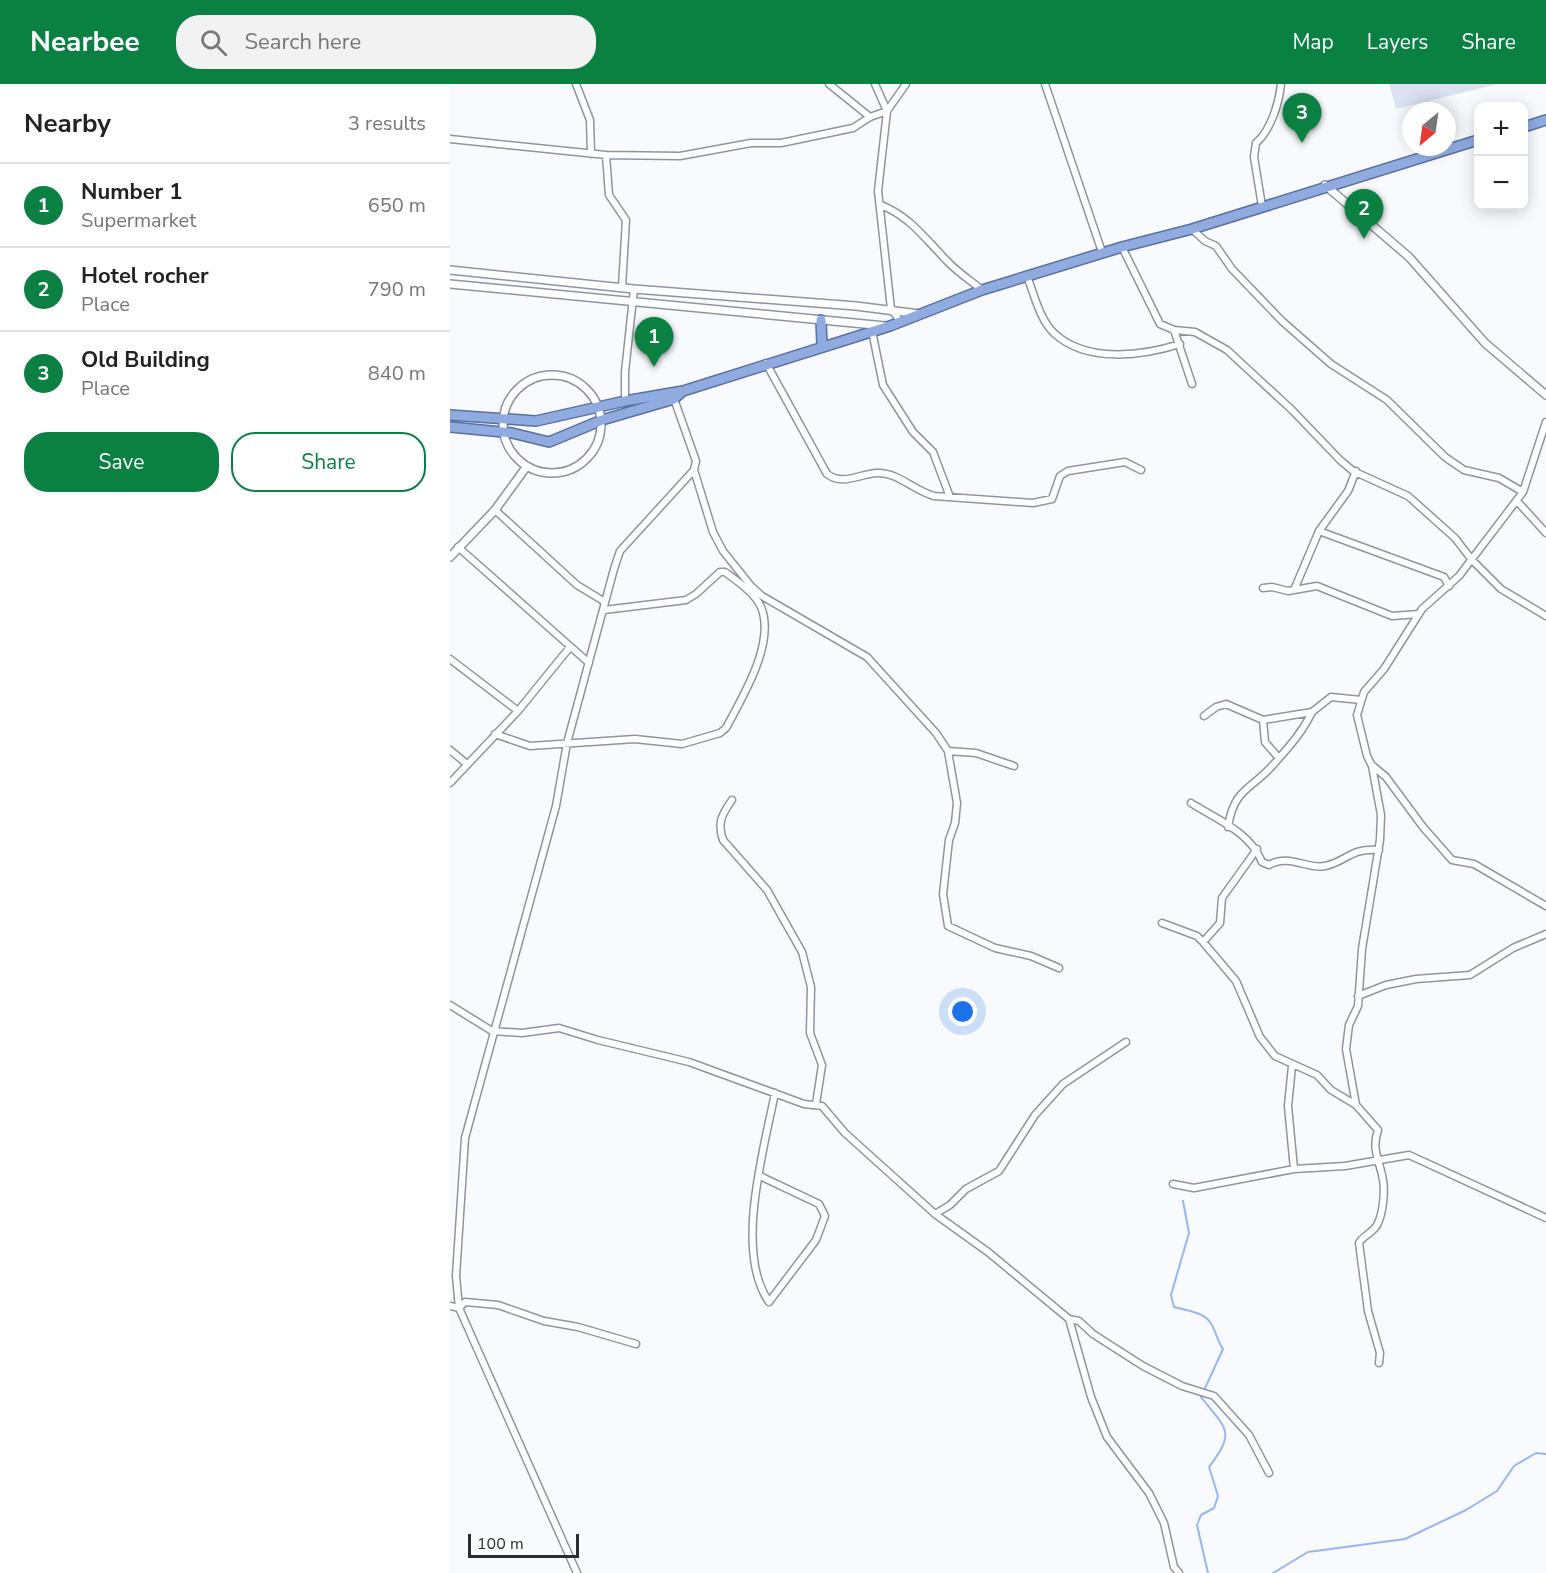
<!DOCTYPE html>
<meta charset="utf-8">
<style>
:root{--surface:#fff;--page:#f2f2f2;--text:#222;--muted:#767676;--line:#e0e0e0;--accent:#0b8043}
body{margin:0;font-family:"Nunito Sans",sans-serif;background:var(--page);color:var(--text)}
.controls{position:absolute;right:18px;top:18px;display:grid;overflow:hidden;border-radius:12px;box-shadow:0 3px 15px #0003}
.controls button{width:54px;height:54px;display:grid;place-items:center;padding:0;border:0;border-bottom:2px solid var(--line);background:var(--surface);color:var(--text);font:30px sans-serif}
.compass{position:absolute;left:952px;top:18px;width:54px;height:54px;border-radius:50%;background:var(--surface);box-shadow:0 3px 15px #0003;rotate:209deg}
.scale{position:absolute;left:18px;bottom:15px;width:111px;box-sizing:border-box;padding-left:6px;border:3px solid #292c32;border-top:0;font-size:16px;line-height:21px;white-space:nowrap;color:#292c32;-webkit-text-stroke:4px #fff;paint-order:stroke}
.you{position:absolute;left:513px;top:928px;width:21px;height:21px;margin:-15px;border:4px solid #fff;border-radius:50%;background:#1a73e8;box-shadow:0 0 0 9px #1a73e833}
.badge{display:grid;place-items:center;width:39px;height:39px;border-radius:50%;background:var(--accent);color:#fff;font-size:20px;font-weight:700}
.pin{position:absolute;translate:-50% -50px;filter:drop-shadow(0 2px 3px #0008)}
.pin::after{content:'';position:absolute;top:32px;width:21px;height:18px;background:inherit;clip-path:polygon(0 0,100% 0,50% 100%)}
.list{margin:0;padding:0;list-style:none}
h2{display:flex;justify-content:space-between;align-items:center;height:78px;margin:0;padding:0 24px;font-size:26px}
h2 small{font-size:20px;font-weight:400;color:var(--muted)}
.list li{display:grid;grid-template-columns:39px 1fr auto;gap:18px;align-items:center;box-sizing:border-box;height:84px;padding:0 24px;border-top:2px solid var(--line)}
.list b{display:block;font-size:22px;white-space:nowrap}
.list p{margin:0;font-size:20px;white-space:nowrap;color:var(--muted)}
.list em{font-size:20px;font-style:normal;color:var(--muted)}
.actions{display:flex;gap:12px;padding:18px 24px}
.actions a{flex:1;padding:14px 0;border:2px solid var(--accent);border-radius:24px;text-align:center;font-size:21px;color:var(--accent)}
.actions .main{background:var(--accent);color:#fff}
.icon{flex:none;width:33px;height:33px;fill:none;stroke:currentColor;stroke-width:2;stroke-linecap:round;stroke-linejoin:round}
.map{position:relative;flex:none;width:1096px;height:1489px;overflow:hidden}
header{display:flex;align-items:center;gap:36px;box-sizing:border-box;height:84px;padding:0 30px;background:var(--accent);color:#fff}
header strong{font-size:28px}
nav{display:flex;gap:33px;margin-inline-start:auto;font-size:21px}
.search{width:420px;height:54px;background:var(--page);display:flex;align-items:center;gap:15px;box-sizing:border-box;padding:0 21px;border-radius:24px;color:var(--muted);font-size:22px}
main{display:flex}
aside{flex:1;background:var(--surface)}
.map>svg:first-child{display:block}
.green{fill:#dbe3f3}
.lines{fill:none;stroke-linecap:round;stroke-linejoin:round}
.stream{stroke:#96b6f3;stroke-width:2}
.minor-casing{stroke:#8d95a4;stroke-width:9}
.tertiary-casing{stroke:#8d95a4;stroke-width:10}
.trunk-casing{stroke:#59719f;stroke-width:12}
.minor{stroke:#fff;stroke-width:6}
.tertiary{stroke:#fff;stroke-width:7}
.trunk{stroke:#8fabe0;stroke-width:9}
</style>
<header>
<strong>Nearbee</strong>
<div class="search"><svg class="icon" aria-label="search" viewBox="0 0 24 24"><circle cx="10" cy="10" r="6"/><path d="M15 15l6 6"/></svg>Search here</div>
<nav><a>Map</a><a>Layers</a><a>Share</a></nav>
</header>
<main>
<aside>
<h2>Nearby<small>3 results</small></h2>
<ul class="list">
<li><span class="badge">1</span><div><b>Number 1</b><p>Supermarket</p></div><em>650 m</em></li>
<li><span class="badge">2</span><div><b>Hotel rocher</b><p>Place</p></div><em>790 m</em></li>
<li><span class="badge">3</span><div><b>Old Building</b><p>Place</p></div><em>840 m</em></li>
</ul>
<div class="actions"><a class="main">Save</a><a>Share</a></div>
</aside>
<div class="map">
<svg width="1096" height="1489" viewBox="0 0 1096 1489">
<rect width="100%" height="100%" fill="#f8fafd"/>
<path class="green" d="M939,0H1048L946,25Z"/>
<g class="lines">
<path class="stream" d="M733,1117L739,1149L721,1211L724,1223C735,1226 753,1228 760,1238C766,1246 767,1257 773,1265L751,1313C777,1346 786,1347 759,1383L768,1412L764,1424L751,1431L747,1441L758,1489
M823,1489L858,1468L955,1455L1016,1426L1047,1407L1064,1382L1086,1369L1096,1370"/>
<defs>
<path id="minor" d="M126,0L140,36L141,70
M379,0L420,33
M595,0L652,168
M0,55L156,71L230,72L301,59H331L403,44L420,33L437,27L425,0
M156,71L159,111L176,136L172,203
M431,121C461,133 477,157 499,179C509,189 521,197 532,206
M812,122L804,73L806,59C821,46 829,19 831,0
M742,145L755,157L766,162L782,185L832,237L881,280L937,316L995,373L1014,386L1049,394L1073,408
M672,163L710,240L724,246L745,248L777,266L842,326L890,376L903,387L958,412L1005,454L1022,476L1051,505L1096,532
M577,192C584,210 590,237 605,250C637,279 692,272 730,260
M451,238L441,225L428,107L437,27L456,0
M724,246L742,300
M422,247L433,301L463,348L483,368L500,413
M316,279L377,390C393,402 409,390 427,389C448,388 464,407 484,412L583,419L602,415L610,392L618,387L675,378L691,386
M175,317V288L184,205
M244,386L263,448L273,467L301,502L312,512L417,573L486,649L498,667L526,669L564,682
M1067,417L1096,449
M45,426L127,501L155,518
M869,447L994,493L999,502
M8,463L139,579
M813,504L822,503L838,507L867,502L942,532L969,530
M844,506L869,447L898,407L906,387
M0,575L68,627
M754,632L766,623L776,620L813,636L815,658L828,673
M813,636L862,628L881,613L911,616
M45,650L80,662L185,655L232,660L270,649L276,644C292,614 326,559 311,523C305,509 287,497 275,488H270L246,510L236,516L154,526
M0,666L17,680
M498,667L507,719L505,739L499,756L493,810L498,842L545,864L581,872L609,884
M923,682L936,693L973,743L1002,776L1024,780L1096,822
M0,699L68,627L120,563
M282,716C272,730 267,739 273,756L317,806L352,868L361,903L360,949L372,981L366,1020
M741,719C768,736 800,748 812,778L819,781C839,769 858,786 875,782C898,777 899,764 929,766
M778,743C784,704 801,706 823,681C838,664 852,649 862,628
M712,839L747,852L753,858L786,897L810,953L825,972L867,991L881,1006L906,1021
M753,858L770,839L772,814L807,765
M908,912L936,901L966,895L1020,891L1063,864L1096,850
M0,921L42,947L72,949L109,944L148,956L239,978L354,1020L372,1022L395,1049L485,1130L538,1168L619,1235L641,1313L657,1353L699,1409L714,1439L724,1483L729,1489
M842,982L838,1022L844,1085
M310,1092L369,1120L375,1132L366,1156L319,1218C284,1168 314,1065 325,1009
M723,1100L744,1104L844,1085L895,1082L959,1071L1096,1134
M485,1130L500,1121L516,1105L549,1087L585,1031L613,1000L676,958
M0,1222L9,1224L15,1218L48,1221L94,1237L128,1243L186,1260
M619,1235L629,1237L643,1250L693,1282L732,1302L764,1312L799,1351L819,1389
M929,1279L930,1269L918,1227L909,1159C913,1151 925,1148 928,1139C933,1128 935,1108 933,1096C930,1077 921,1066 928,1046L906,1021L896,965L899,941L908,922L912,865L930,756L931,731L922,682L917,672L907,631L914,608L934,585L972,525L1009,492L1073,408L1096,338
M127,1489L9,1224L6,1192L15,1054L106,722L117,659L164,485L170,467L244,386L246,377L223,312"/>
<path id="tertiary" d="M875,101L959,173L1035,259L1096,311
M0,186L184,205L406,222L469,230
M0,200L435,242
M53 340a49 49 0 1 1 98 0a49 49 0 1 1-98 0Z
M0,473L45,426L77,382"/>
<path id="trunk" d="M1074,43L1096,36
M371,236L372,261
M0,331L86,337L175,317L233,307L440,242L532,206L672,163L742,145L1028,56
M0,343L62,349L99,358L152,336L224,315L233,307"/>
</defs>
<use href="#minor" class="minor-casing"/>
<use href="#tertiary" class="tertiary-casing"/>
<use href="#trunk" class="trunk-casing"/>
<use href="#minor" class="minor"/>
<use href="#tertiary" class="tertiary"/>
<use href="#trunk" class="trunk"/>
</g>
</svg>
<div class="controls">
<button>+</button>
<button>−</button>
</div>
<svg class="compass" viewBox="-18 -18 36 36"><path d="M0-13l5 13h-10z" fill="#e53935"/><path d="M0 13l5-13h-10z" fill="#767676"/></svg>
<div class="scale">100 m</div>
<div class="you"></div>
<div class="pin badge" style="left:204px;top:283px">1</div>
<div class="pin badge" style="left:914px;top:155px">2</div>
<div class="pin badge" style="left:852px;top:59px">3</div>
</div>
</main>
